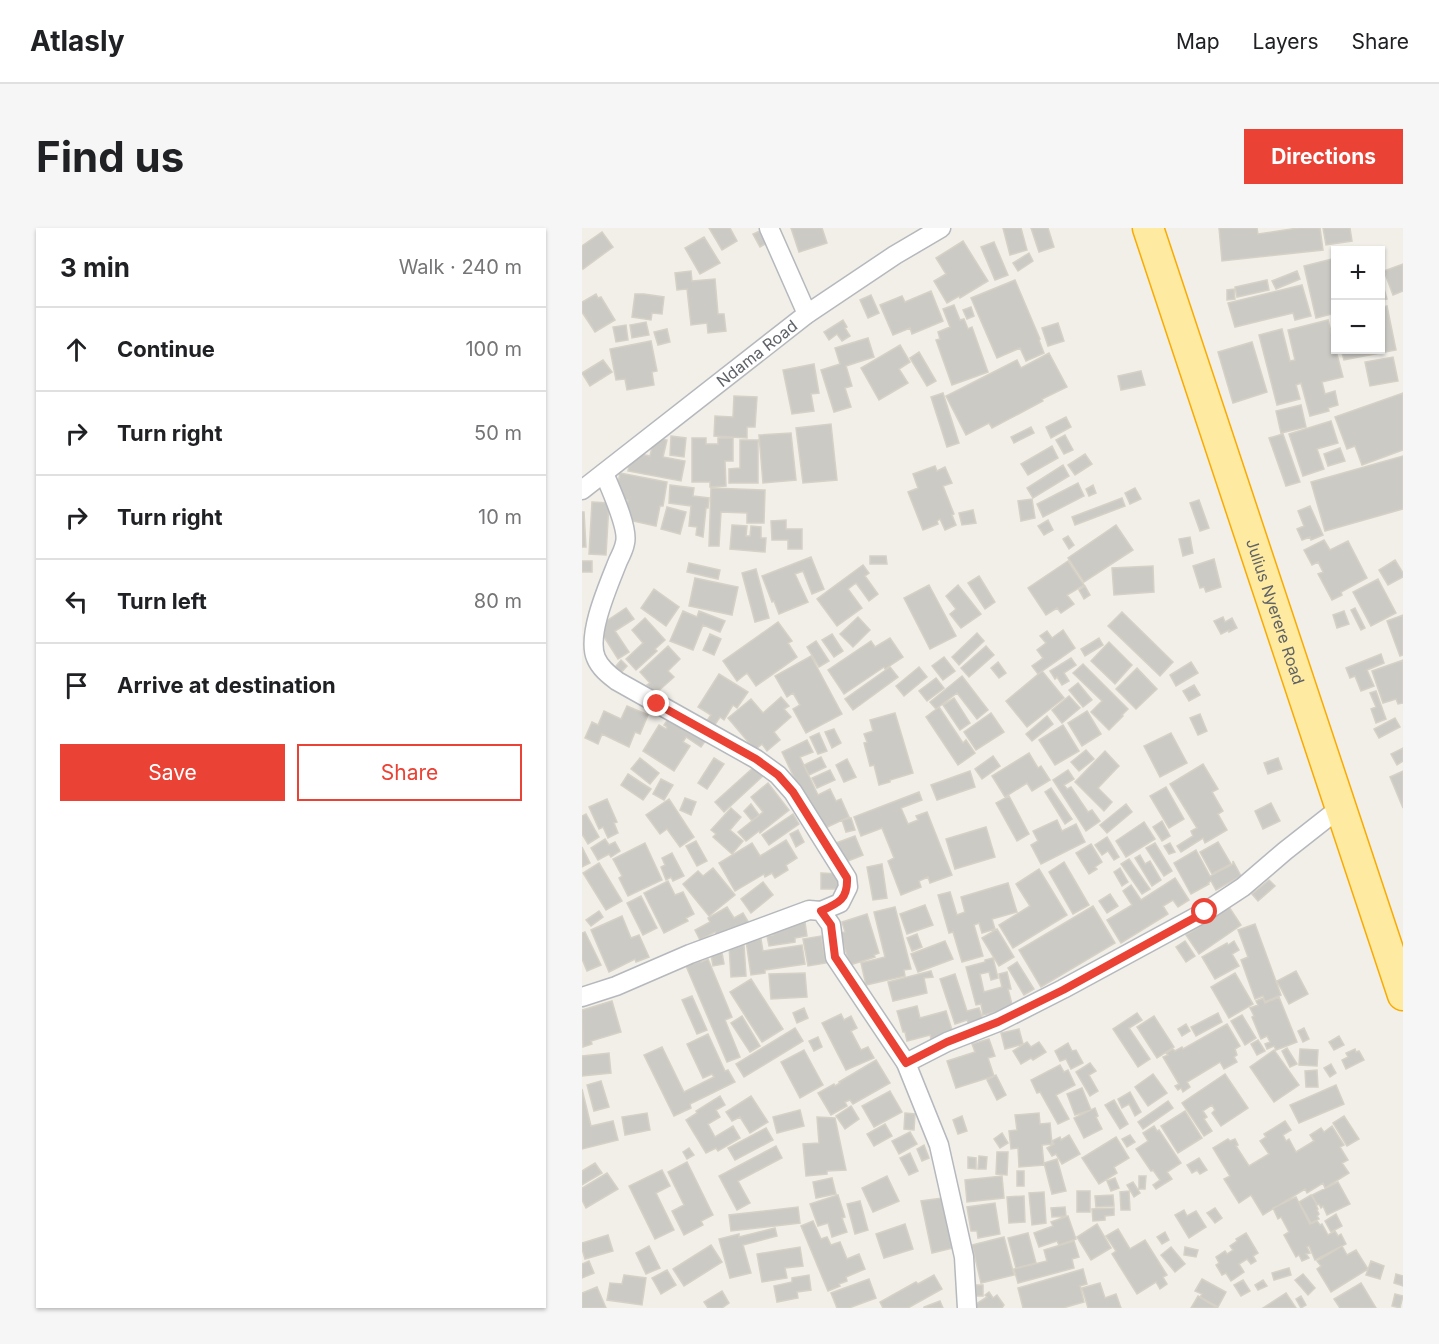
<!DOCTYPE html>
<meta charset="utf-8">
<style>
:root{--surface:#fff;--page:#f6f6f6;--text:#202124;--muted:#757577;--line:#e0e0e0;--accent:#ea4335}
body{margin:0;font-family:Inter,sans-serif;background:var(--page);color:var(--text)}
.controls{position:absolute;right:18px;top:18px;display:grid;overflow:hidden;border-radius:0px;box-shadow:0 2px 4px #0004}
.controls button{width:54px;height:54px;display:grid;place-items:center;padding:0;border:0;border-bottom:2px solid var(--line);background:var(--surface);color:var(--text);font:30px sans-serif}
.stop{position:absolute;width:18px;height:18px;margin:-14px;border:4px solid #ea4335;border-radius:50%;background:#fff}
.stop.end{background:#ea4335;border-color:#fff;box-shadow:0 2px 6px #0008}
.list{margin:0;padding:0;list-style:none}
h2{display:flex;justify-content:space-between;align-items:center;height:78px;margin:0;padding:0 24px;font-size:26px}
h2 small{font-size:20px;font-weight:400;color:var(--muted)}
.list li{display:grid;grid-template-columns:39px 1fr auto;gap:18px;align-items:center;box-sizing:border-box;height:84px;padding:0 24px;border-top:2px solid var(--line)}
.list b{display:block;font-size:22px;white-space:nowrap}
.list em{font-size:20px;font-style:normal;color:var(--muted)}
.actions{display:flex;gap:12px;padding:18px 24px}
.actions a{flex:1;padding:14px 0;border:2px solid var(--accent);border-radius:0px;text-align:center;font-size:21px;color:var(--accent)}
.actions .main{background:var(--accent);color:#fff}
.icon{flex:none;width:33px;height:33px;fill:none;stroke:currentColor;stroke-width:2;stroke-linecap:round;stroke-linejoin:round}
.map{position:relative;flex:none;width:821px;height:1080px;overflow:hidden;border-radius:0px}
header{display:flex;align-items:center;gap:36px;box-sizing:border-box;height:84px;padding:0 30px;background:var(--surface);border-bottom:2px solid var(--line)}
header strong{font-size:28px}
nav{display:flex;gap:33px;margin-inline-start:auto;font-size:21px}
.intro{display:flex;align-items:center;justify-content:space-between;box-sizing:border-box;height:144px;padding:0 36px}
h1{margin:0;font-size:42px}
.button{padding:15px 27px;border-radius:0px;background:var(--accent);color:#fff;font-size:21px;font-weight:700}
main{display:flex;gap:36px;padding:0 36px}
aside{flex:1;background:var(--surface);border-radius:0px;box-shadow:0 2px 4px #0004}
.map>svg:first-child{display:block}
.building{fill:#cccac5;stroke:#d6d1c6;stroke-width:1.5}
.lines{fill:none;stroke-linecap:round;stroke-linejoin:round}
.minor-casing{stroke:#b5b8bc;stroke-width:21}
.trunk-casing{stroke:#f9ab00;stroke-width:33}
.minor{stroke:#fff;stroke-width:18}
.trunk{stroke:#feeaa1;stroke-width:30}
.route{stroke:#ea4335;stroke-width:8}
.labels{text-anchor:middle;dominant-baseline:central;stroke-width:6;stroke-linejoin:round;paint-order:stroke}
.street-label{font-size:16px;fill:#5f6368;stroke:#fff}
</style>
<header>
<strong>Atlasly</strong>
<nav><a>Map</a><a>Layers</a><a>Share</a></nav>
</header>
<div class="intro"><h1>Find us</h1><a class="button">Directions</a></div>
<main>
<aside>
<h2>3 min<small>Walk · 240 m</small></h2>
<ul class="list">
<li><svg class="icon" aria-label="ahead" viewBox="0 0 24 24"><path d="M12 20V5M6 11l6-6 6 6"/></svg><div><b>Continue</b></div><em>100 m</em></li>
<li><svg class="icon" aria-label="right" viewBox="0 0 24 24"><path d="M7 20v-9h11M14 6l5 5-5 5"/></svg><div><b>Turn right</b></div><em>50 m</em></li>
<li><svg class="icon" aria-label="right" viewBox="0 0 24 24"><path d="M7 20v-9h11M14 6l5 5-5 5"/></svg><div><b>Turn right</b></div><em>10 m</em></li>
<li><svg class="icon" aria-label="left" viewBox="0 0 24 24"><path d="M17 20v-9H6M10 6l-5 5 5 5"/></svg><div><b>Turn left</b></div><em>80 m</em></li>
<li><svg class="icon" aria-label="arrive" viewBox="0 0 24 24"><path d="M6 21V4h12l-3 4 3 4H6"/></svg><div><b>Arrive at destination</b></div></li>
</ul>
<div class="actions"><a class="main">Save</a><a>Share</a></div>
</aside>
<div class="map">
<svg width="821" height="1080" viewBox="0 0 821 1080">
<rect width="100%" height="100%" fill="#f1efe8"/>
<path class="building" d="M127,0H148L155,13L140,22Z
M209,0H240L245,15L217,24Z
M421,0H439L445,22L428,27Z
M449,0H466L472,19L457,24Z
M637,0H675L676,6L716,0H738L741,22L640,33Z
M741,0H768L770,13L744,17Z
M182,1L188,13L178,19L171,6Z
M20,4L31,19L1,41L0,39V18Z
M122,9L138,35L118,46L103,20Z
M381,13L406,53L378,70L377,68L365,75L352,53L364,46L354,30Z
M412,14L426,47L413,52L399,19Z
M447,25L451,33L436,43L431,35Z
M754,30V85L734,90L722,38Z
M821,36V63L811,67L802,43Z
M109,43L110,53L133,51L136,86H142L144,103L126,105L125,95L109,97L105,61L95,62L93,45Z
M715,43L718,51L694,61L690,53Z
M798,47L805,71L798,73Z
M433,52L458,111L457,112L462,125L444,133L438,120L415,130L389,70Z
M685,52L687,62L655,69L653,59Z
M720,57L729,88L713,92L711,85L653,99L646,75Z
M652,61L653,71L645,72V62Z
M349,63L361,93L330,106L328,100L311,107L298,77L320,68L323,74Z
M14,66L16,70L19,69L33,92L13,104L0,84V74Z
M53,66H62L82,69L80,86L70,85L69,92L50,89Z
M289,67L297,85L286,90L278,72Z
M372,77L378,92L382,91L386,101L390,99L406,144L370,157L354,112L358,111L356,104L368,99L361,81Z
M805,78L814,122L762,132L759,122H798V80Z
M389,79L392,88L385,91L381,82Z
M261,92L265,99L263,100L268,108L260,113L255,106L247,112L242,104Z
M746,92L761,149L740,154L743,166L753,163L756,177L746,180L747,183L728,188L719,155L714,157L718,171L695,177L677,107L700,101L708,133L713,132L706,102Z
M64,94L67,107L50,110L48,97Z
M476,95L482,113L466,118L460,100Z
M44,97L46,112L34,114L31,99Z
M85,101L88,114L76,117L72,104Z
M286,110L292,129L264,138L270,158L263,160L269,179L252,184L239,142L258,136L253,120Z
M69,113L75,143L70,144L72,157L45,162L43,151L34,152L28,121Z
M670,114L685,164L651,175L636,124Z
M318,117L328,134L317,141L326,155L297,172L279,140Z
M337,124L354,153L345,158L328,130Z
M467,125L485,159L460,171L461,173L410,200L407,195L384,207L364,168L435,132L439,140Z
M811,129L816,153L788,158L783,134Z
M21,132L30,144L8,158L0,145Z
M232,136L237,165L229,166L232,183L210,186L201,142Z
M559,143L563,157L539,162L536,148Z
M361,165L377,215L365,219L349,169Z
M821,165V222L780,237L773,218L765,221L753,189Z
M152,168L175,169L173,199H165V210L132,208L133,188L151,189Z
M719,177L724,199L699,205L694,183Z
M484,189L489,199L469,210L464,199Z
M749,193L756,215L735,221L742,241L721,248L707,206Z
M249,196L255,252L221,255L214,200Z
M449,199L452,205L432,215L429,209Z
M209,205L214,252L181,255L177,207Z
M701,206L718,254L704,258L687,210Z
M483,207L491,222L482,226L474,212Z
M89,208L104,210L102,229L88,227Z
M72,210L85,212L81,229L103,233L99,253L46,243L49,224L68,228Z
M110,210H124V216H136V210H151V233H143L144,258L128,259V254H110Z
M158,212H176V255H147V241L158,240Z
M470,218L476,230L446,247L439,236Z
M758,220L763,233L746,238L742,226Z
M503,226L510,236L493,247L486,237Z
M821,228V281L743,303L729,254Z
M481,237L487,248L451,270L445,260Z
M353,238L355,243L363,239L370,255L361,258L372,286L370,287L374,297L363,302L358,291L355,293L356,296L341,302L326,264L336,260L331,246Z
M38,245L85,254L81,278H78L74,298L42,291L46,272L33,270Z
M496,255L502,268L461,289L455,276Z
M88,257L112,260L111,268L127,270L126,280H124L121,309L114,307L115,299L107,298L109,278L87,275Z
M511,257L514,265L507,268L504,261Z
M129,260L183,262L182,295H165V285L139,284L137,318H127Z
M553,260L559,271L548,276L543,265Z
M540,270L543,278L493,297L490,289Z
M450,271L453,290L439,293L436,273Z
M617,272L627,300L618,303L608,275Z
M10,274L27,275L24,327L7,326Z
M728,278L741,307L729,312L728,309L720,312L715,301L722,298L716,283Z
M85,279L104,284L98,306L79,301Z
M391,282L394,295L380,297L377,285Z
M0,284H2L4,319H0Z
M204,292V301H220V321H206V312H190L189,293Z
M466,292L471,302L462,307L456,298Z
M150,297L165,298L164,308H168L169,298L179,299V310H184L183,324L148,321Z
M534,297L551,322L502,354L486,330Z
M486,308L492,317L487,321L481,311Z
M608,309L611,325L601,328L597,311Z
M742,312L748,322L766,313L785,350L759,364L760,367L750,372L736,346L741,344L736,334L730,337L722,322Z
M288,328H304L305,336H288Z
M229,329L242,361L230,366L221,343L213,346L226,374L197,386L192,373L190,374L180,348Z
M632,331L639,359L624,364L622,359L618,360L611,338Z
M813,332L821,345V349L806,357L797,342Z
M0,333H10V344H0Z
M486,333L502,357L485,367L492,376L479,385L475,380L464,387L446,360Z
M107,335L138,342L136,351L105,344Z
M281,337L287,345L283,348L296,366L287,373L274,355L266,361L280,380L255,398L235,371Z
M571,338L572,364L532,367L530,340Z
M174,341L187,390L173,394L160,345Z
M397,348L413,374L403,381L386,355Z
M113,350L156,359L150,387L107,378Z
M796,351L814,385L789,398L771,364Z
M347,357L374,408L348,421L322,370Z
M376,357L399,386L379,400L368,386L374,381L364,368Z
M503,358L508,367L502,371L497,362Z
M72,361L97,379L84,398L59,380Z
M44,380L52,391L33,403L47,424L36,431L17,401L24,396L23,394Z
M773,380L783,400L779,402L769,382Z
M101,383L115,389L117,383L143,393L138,404L121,397L111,422L88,413Z
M762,383L767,396L755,400L751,387Z
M540,384L591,434L578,448L526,398Z
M821,387V427L818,428L805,393Z
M276,389L288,402L271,419L258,406Z
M641,389L643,394L650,390L655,400L647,404V402L639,406L632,393Z
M63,390L83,412L73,421L75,423L54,442L44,431L61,415L50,402Z
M196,394L210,413L206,415L215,429L174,458L165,445L155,453L141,433Z
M481,402L493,420L456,446L450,438L461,430L455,422L464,415L458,408L465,403L470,410Z
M395,405L402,413L377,437L370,429Z
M128,406L139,411L132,427L121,422Z
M250,406L261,423L252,429L240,412Z
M308,410L321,429L303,441L302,439L262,466L246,442L289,413L293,419Z
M517,410L521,417L503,428L499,421Z
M234,413L247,433L237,439L225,419Z
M527,414L550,437L533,456L509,433Z
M86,418L98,431L86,443L92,449L73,466L65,457L68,455L58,444Z
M404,418L412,427L387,449L379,440Z
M799,426L802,435L785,442L792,458L779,463L773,448L768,450L764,440Z
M229,428L260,486L224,505L211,481L218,477L211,465L205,469L193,448Z
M362,429L373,443L361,452L350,438Z
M489,430L494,437L482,445L487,453L480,457L475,449L473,451L468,443Z
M39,432L45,438L36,448L30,443Z
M821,432V475L816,476L814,471L801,475L790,443Z
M416,434L424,445L417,450L409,440Z
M609,434L616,445L594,458L588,447Z
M501,436L546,481L540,487L541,488L527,502L509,484L520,473L491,445Z
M308,439L316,449L271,482L263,471Z
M337,439L345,449L322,468L314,458Z
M555,440L575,461L554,481L534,461Z
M460,443L482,470L445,499L424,473Z
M137,446L166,464L155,480L151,477L142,492L138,489L132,498L124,494L129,487L116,479Z
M380,448L406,482L395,491L375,465L354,481L348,474Z
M354,450L362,460L345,473L337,463Z
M496,455L510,472L501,479L487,462Z
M612,457L618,467L607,473L601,463Z
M794,463L804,491L794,495L789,481L794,479L788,465Z
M487,468L498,480L480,495L470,482Z
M199,469L207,478L202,481L209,489L192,504L198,512L185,523L180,516L173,522L146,490L169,471L181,485Z
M372,470L388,495L378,502L361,477Z
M45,478L66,487L58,506L53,504L47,519L20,506L16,516L3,510L10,494L16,497L22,483L39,491Z
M357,479L381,515L384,512L393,525L376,537L344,489Z
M505,483L519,506L500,518L486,495Z
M313,485L331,545L308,552V554L297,557L292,537L288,538L282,515L285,514L282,506L291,503L288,492Z
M409,485L422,504L394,522L382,504Z
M618,486L625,503L616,507L608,490Z
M88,488L124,512L119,519L104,509L101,514L108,518L92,543L61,523L77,497L84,501L85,499L82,497Z
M465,488L471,496L450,513L444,506Z
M813,490L818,499L797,510L792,501Z
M481,497L497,523L473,537L457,512Z
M252,501L259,515L250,520L243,504Z
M237,505L245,523L236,526L228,509Z
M589,505L605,535L578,549L562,518Z
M225,512L231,524L218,529L236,567L248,561L254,573L259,571L267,589L239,602L232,592L200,524Z
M821,520V533L815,537L809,526Z
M504,522L512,531L497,543L489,534Z
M523,523L537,538L516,560L530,574L522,583L493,554Z
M447,525L456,540L459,538L468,552L450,563L445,555L423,569L410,548Z
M411,528L418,538L400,551L393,541Z
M239,529L244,539L227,547L222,537Z
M58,530L77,545L68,556L49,541Z
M132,530L142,536L125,561L116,555Z
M696,530L700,541L686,546L682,535Z
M265,531L274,549L262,554L254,537Z
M621,536L636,561L630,564L641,583L636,586L645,602L623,615L621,610L599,624L595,618L611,608L609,603L615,600L588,556Z
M173,538L182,547L142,584L133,574Z
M248,542L253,552L235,560L230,550Z
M486,542L492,551L482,557L485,561L489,559L506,584L510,582L518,593L504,603L471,552Z
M388,543L393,559L355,572L349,557Z
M821,543V580L808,549Z
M46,546L69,561L61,572L39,557Z
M79,551L91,557L82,572L71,566Z
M186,555L207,582L178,605L177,603L164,613L156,604L181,584L169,569Z
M584,559L602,591L587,600L568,568Z
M469,560L490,591L483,596L463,564Z
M337,564L340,572L319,580L326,596L336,592L334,588L345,584L370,647L348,655L346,649L337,653L339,659L319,667L306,633L312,630L300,600L279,608L272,589Z
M427,568L447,606L435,613L414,575Z
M103,570L114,574L109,587L98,582Z
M25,571L35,594L32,595L36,605L26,610L21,599L17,601L7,579Z
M87,571L112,609L98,619L85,601L78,606L64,587Z
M689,575L698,593L681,601L673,583Z
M169,576L177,587L170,593L162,583Z
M544,576L550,584L525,605L518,597Z
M149,580L159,589L148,602L161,613L150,626L131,609L134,606L129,602Z
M4,586L17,609L6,616L0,606V588Z
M211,586L217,596L187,617L180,607Z
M269,590L273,602L264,604L260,592Z
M475,592L480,603L494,596L503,614L459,636L449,617L456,613L451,603Z
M580,593L588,608L580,613L571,599Z
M562,594L573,611L544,629L534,613Z
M404,599L413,629L373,641L364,611Z
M216,602L222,614L214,619L208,606Z
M273,608L281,627L261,635L254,615Z
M525,609L537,629L532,632L526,623L520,627L513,617Z
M23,611L27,617L33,614L38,623L29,629L27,626L16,632L9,620Z
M204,612L215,630L204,637L206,642L193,650L190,645L183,649L182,646L153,663L137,635L170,615L178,628Z
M114,613L125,633L115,638L104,618Z
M636,614L649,636L630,646L618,624Z
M63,615L80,652L46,668L37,650L40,648L31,631Z
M573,615L590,643L582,648L564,620Z
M588,615L593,624L587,626L582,618Z
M509,616L520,634L513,639L515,641L507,646L494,625Z
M0,619L8,635L0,639Z
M614,622L628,648L651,636V633L659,648L634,662L629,653L626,655L627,656L609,666L592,635Z
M90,625L102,648L91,653L89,649L84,652L79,639L83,637L80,630Z
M558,627L563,636L568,633L579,652L570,658L553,630Z
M547,631L568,661L560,666L539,636Z
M482,634L507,677L491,686L467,644Z
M17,635L40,673L24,682L1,645Z
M300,636L305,670L291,672L285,639Z
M131,640L153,667L127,688L101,656L116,643L121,648Z
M538,640L546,654L540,658L532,644Z
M457,641L485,687L431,720L417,697L448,678L434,656Z
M239,645L257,646L256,661H239Z
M593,650L607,672L596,679L591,672L581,678L586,686L539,715L525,692L550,677L541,663L549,657L559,672Z
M687,652L693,658L676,673L670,666Z
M86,653L93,667L101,664L112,686L104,690L106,693L82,705L62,665Z
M181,654L191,667L169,685L159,671Z
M426,655L435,684L410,691L413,701L400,705L397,695L392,697L401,728L380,734L371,704L367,705L356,667L368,664L375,687L383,684L379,669Z
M528,666L536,678L525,685L517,673Z
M59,668L75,700L61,707L45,675Z
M343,677L351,697L325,706L318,686Z
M511,678L533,715L459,759L437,722Z
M145,679L152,690L161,685L167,695L137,711L133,704L118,712L113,702L128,694L126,690Z
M313,679L329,741L322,742L323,748L284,757L279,735L303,729L292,684Z
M647,679L659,697L617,726L604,707Z
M17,683L21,689L9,698L4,692Z
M285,686L297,725L292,727L293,729L268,737L258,705L263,704L260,694Z
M40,688L49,710L57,707L67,729L54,734L53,731L27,744L9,702Z
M223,694L225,708L213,710V714L187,718L185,708L191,707L189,699Z
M673,696L699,767L683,774L681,768L673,771L659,732L666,729L656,702Z
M415,701L432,729L417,738L400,710Z
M3,704L19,737L5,743L0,731V705Z
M335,706L340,719L330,723L325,710Z
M239,708L244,735L226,738L221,711Z
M179,711L181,723L220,717L223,736L183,742V745L169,747L164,713Z
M363,713L371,731L336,744L329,726Z
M603,713L613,728L604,734L594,719Z
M652,713L657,722L650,726L657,738L633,751L620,729L645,715L646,717Z
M162,717L164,748L149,749L147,718Z
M139,719L142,736L131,738L128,721Z
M411,730L416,750L409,752L407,744L398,746L402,764L420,759L417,746L425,744L429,761H426L431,780L401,787L399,776L394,777L384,739L403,734V732Z
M126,731L150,789L143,792L158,829L145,834L104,738L118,733L119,734Z
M435,734L452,761L442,767L426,740Z
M349,743L351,749L342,750L345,765L311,773L306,754Z
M714,743L726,766L707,776L695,753Z
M223,745L225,769L189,771L187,746Z
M653,745L671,776L647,790L629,759Z
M373,746L385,783L397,780L402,795L388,799L385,792L373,796L358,751Z
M169,751L201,801L180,814L148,764Z
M110,768L125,802L115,806L100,772Z
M697,769L715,814L694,822L692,818L685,821L683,816L688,814L685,808L679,811L670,789L672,788L668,780L676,777L674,773L681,770L683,775Z
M30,773L39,804L9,813L10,816L1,819L0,782Z
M335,778L338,790L364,783L371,805L349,811L348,807L325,813L323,804H321L315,783Z
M222,780L226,790L215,795L211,785Z
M555,785L560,792L547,800L568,831L556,839L531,801Z
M636,785L640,794L614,808L609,799Z
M259,786L262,792L269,788L275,800L269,803L279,822L286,819L292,830L264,842L240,795Z
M660,787L674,810L663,817L649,793Z
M160,788L178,818L168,824L149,795Z
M572,788L592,819L575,830L555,799Z
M604,796L608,803L600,808L596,801Z
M645,796L658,818L653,821L655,827L652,829L655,834L642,841L638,834L605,854L608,859L601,864L599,860L596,862L593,858L597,856L581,829L586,827L584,825L591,821L593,823L600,819L601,821Z
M213,800L221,813L162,849L154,836Z
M722,800L727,811L721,814L716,803Z
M437,801L441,816L423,821L419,805Z
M126,806L143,843L146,842L153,854L108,876L109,880L92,888L62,827L80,819L102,864L132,849L130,846L121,850L105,816Z
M757,808L762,817L752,822L747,814Z
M236,809L240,819L232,823L227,813Z
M407,811L413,828L406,830L412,848L374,860L365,833L393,824L390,816Z
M676,812L683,823L675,827L669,816Z
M445,814L449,819L457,814L464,824L451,832L449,830L439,836L431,823Z
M486,815L490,823L494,822L501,835L489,841L484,831L478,833L473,823Z
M705,820L715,836L708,839L700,823Z
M718,821L736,822L735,838L717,837Z
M773,821L774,824L777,823L782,832L764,841L760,832L766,829L764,825Z
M222,822L241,857L218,870L199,834Z
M692,822L717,857L692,874L668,839Z
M27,825L29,845L0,848V828Z
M294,832L308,855L271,876L268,872L263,874L265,878L249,887L236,865L252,856L253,858L258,855L257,854Z
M508,835L514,843L507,847L516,863L508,868L494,844Z
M749,836L754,845L748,849L742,840Z
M478,837L482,844L486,842L493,857L474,867L487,891L476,896L458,864L455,865L449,852Z
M735,842L736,859H724L723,843Z
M571,846L585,865L566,878L553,859Z
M643,846L666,880L639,898L630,885L633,882L630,877L621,883L625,889L622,891L630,903L622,908L600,875Z
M414,847L424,867L415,872L405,852Z
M19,853L27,879L12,883L5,857Z
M754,857L762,876L717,895L708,877Z
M500,860L509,882L493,887L485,866Z
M0,861L9,898L31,893L36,912L0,921Z
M308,863L320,884L292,899L280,878Z
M548,864L559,884L553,888L547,876L540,880L536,871Z
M138,868L143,877L134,882L138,889L126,896L133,909L151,898L158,910L136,923L134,920L124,925L104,892L115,885L114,883Z
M169,868L186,894L168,905L158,889L150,893L144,884Z
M532,872L546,896L538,901L523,877Z
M586,873L591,880L561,901L556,894Z
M269,878L277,891L263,901L254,888Z
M513,880L516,888L514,889L520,901L502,910L492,890Z
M218,882L222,898L195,905L191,889Z
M603,883L620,910L596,925L579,898Z
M65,885L68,902L43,907L40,889Z
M323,885L333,886L332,902L322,901Z
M457,885L458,896L468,895L470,916L460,917L462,937L437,939L436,920L429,921L427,903L435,902L433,887Z
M380,888L385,903L376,906L371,892Z
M762,888L777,911L765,918L751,895Z
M235,889L253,890L264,942L245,943V946L224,948L221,916L237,915Z
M703,893L709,902L701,907L704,913L707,911L714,924L732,913L728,907L739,900L742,904L750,898L762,917L758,919L766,932L760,935L767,945L743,960L741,955L725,965L723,961L681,987L669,967L657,975L642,951L648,948L631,920L646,911L648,913L653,911L656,917L654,918L667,938L687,926L678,913L684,909L682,906Z
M303,896L310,908L292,918L285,906Z
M572,898L575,903L577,902L599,935L585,944L590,951L574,961L571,957L578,952L571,942L569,943L554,921L566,913L561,905Z
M184,900L191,912L153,932L146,920Z
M328,904L335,916L317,926L310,913Z
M420,905L426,915L418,920L412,911Z
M487,907L498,926L480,936L474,926L470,928L465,920L472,916L470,913L478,909L479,912Z
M548,907L553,914L545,919L540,911Z
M534,909L547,930L532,939L535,945L517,956L500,930Z
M342,917L347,930L340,933L335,921Z
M194,918L200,930L156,953L168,975L155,982L137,948Z
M107,920L112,927L105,931L101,924Z
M415,924H426L425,947L414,946Z
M328,925L336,943L327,947L318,930Z
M397,928L405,929L404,941H396Z
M386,929L394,930V941L386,940Z
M617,930L625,942L618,946L615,942L610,945L605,937Z
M475,931L484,963L470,966L462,935Z
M105,934L131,987L119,993L121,997L102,1007L90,983L102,977L86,944Z
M13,935L20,945L0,957V943Z
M80,942L88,958L74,965L92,1002L73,1011L47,958Z
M435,943H442V958H435Z
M25,945L36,961L4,980L0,972V960Z
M305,948L317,973L291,984L280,960Z
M420,948L422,970L385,974L383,952Z
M557,948H564L563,961H557Z
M250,950L254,966L234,970L231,954Z
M533,950L537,960L529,963L525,953Z
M551,954L558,965L552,969L545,957Z
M756,954L768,976L745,987L741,978L739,980L737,976L735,977L730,967Z
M495,963H508V984H495Z
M547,963L548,982H539L538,964Z
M462,964L464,995L450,997L447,965Z
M256,967L263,989L260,990L265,1004L250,1009L246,995L236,998L228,976Z
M531,967L532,978L514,979L513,968Z
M729,967L735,976L734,977L736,981L735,982L737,986L735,988L737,991L729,995L717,974Z
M442,968L443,994L427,995L425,969Z
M714,969L728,996L735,993L738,997L740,996L746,1007L753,1003L756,1008L759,1006L764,1016L733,1032L727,1018L725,1019L728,1025L724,1026L727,1030L720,1033L717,1027L714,1029L702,1007L707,1004L699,989L696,991L691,980Z
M360,970L371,1020L350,1025L339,973Z
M278,973L286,1002L273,1006L265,976Z
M413,975L418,1006L396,1010L395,1003H389L385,979Z
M216,979L218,995L149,1003L147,987Z
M483,979L484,988L470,989L469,980Z
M532,980V987L523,988V992L511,993L510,981Z
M633,980L640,990L633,995L625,985Z
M602,982L605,988L614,983L624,999L607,1010L593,987Z
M754,986L760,998L749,1004L743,993Z
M486,988L494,1011L477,1017L475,1013L457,1019L452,1005L471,998L469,994Z
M231,993L239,1011L245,1009L249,1017L258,1014L265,1031L277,1026L283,1041L264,1049L265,1053L257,1056L258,1058L246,1063L219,998Z
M323,996L331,1021L302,1030L294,1006Z
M515,996L529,1020L509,1032L495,1009Z
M193,1000L195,1008L161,1017L169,1045L148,1050L137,1011L157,1006V1009Z
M536,1001L548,1021L563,1012L585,1047L581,1049L585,1056L578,1061L574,1054L555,1066L530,1026L534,1023L524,1008Z
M583,1004L587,1012L580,1016L575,1009Z
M446,1005L454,1035L434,1040L426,1010Z
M664,1005L676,1025L671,1028L674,1033L669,1036L665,1031L657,1036L662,1044L649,1053L644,1045L640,1047L634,1037L637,1035L634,1029L643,1023L645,1026L651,1022L648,1018L655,1013L654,1011Z
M26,1007L31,1023L3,1031L0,1021V1015Z
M422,1009L432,1047L399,1055L390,1017Z
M492,1013L497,1029L490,1031L492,1040L436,1055L432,1041L465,1033L462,1022Z
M129,1017L140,1034L102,1058L91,1041Z
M67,1018L78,1040L64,1046L54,1025Z
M760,1018L765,1027L774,1022L786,1041L749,1064L735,1041L739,1038L735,1033Z
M218,1019L221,1038L203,1040L205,1050L180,1054L175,1026Z
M589,1019L603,1036L593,1044L579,1027Z
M603,1019L616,1022L614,1029L602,1027Z
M7,1033L12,1045L0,1050V1036Z
M789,1033L802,1038L798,1051L784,1047Z
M707,1040L709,1047L692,1052L690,1045Z
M501,1041L505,1056L498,1058L502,1074L481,1080H441L436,1060Z
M85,1042L94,1057L79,1066L70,1050Z
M721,1046L733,1060L726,1067L713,1052Z
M814,1046L821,1048V1058L812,1055Z
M42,1047L64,1050L60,1077L25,1072L28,1055L40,1056Z
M227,1047L229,1062L215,1064L216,1070L195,1074L192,1058L210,1054V1050Z
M352,1047L360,1061L326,1080H301L298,1074L334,1054L336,1056Z
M287,1051L294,1070L267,1080H255L249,1065Z
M620,1051L644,1064L636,1079L618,1069L620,1066L613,1063Z
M661,1052L668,1063L659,1068L652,1057Z
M681,1052L685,1058L676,1062L673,1057Z
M518,1055L523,1070L534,1066L539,1080H506L500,1060Z
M779,1055L794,1080H758L752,1071Z
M394,1057H401V1068H394Z
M15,1059L24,1080H0V1065Z
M140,1063L147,1075L140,1080H126L122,1074Z
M407,1064L411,1070L415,1067L422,1077L420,1080H392L391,1078L405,1069L403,1067Z
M704,1065L714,1080H681Z
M813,1066L821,1068L818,1080L810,1078Z
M616,1068L635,1080H609Z
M719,1068L724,1077L719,1080L714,1071Z
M358,1073L361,1080H342V1079Z"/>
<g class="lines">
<defs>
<g id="minor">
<path d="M187,0L225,86"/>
<path d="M22,245C28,260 47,300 43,315C42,321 39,327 36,333C27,356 4,407 14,430C18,440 27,447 35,453L174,531L196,547L211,564L265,650L266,659L258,675L239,683"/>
<path id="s1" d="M0,262L225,86L313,27L359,0"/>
<path d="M0,769L34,758L108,726L227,682L239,683L249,697L253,729L324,835L357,917L382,1029L385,1080"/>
<path d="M324,835L365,814L416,794L481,761L623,684L661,659L703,623L759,579"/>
</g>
<g id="trunk">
<path id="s2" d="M566,0L821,767"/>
</g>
</defs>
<use href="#minor" class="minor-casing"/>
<use href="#trunk" class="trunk-casing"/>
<use href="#minor" class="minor"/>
<use href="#trunk" class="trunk"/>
</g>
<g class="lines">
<path class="route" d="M75,476L174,531L196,547L211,564L265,650C266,671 257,675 239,683L249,697L253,729L324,835L365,814L416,794L481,762L623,684"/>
</g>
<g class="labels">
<g class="street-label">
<text stroke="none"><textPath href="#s1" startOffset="222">Ndama Road</textPath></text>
<text stroke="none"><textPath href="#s2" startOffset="404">Julius Nyerere Road</textPath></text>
</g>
</g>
</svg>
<div class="controls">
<button>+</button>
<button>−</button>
</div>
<div class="stop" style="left:623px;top:684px"></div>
<div class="stop end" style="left:75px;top:476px"></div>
</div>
</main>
